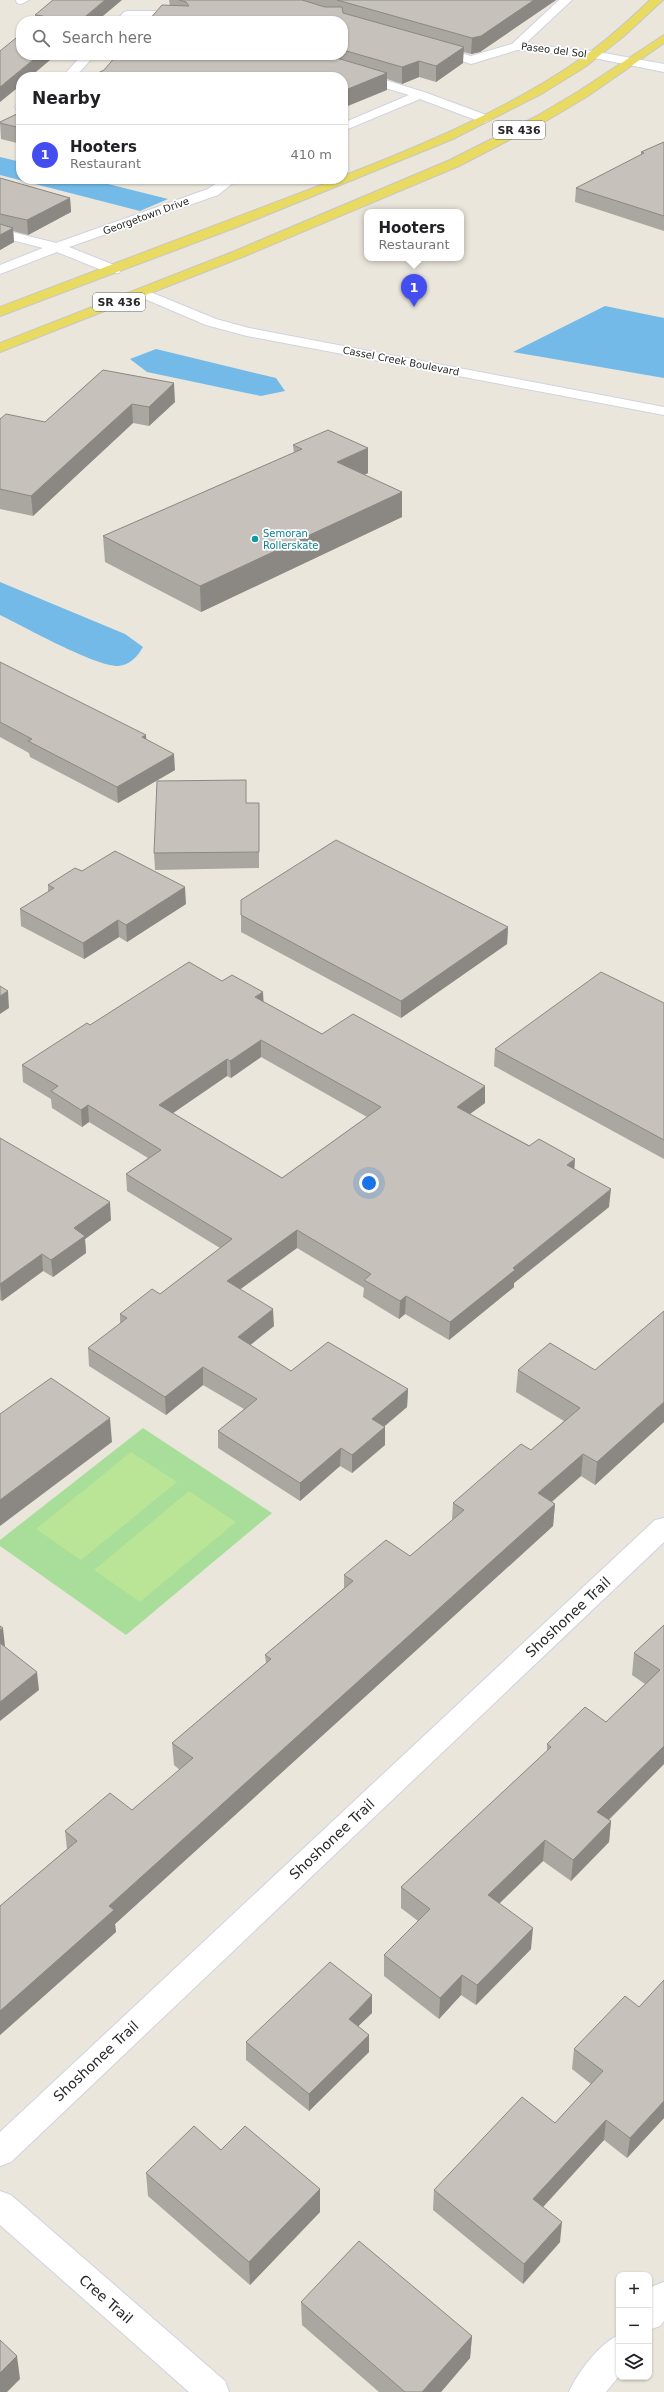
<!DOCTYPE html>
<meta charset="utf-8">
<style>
:root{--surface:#fff;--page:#f6f6f6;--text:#202124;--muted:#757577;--line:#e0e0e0;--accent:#434df0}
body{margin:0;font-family:"DejaVu Sans",sans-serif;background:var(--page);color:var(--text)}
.controls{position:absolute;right:12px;bottom:12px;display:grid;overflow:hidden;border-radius:8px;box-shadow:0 1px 3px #0004}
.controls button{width:36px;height:36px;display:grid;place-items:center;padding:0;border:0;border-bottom:1px solid var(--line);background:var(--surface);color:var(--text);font:20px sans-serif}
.you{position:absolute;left:369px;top:1183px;width:14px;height:14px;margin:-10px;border:3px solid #fff;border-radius:50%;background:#1a73e8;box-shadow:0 0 0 6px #1a73e833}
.badge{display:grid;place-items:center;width:26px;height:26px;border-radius:50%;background:var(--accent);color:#fff;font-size:13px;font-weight:700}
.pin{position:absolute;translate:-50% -33px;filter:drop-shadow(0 1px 2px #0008)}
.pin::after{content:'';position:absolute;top:21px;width:14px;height:12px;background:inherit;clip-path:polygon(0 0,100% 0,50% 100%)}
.popup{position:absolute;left:364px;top:209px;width:100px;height:52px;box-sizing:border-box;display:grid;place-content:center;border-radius:8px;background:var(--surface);filter:drop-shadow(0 1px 3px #0005);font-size:13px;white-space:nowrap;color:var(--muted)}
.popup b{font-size:15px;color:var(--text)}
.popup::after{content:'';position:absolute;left:50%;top:100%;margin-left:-8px;border:8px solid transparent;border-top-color:var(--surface)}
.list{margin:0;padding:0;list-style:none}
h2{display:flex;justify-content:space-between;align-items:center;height:52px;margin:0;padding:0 16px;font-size:17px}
h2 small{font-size:13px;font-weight:400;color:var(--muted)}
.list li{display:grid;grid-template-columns:26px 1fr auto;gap:12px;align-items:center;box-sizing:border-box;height:60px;padding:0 16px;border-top:1px solid var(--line)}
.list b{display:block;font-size:15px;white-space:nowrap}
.list p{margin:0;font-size:13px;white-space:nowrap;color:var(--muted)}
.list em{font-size:13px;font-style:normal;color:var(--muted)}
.icon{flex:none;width:22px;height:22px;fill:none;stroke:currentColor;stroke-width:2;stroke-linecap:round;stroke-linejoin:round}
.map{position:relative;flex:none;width:664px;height:2392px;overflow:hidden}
.search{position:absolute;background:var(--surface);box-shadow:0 1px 3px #0004;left:16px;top:16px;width:332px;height:44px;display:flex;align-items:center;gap:10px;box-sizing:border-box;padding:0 14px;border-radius:16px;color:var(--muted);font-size:15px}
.panel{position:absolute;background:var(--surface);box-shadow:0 1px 3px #0004;left:16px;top:72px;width:332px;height:112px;border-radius:16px}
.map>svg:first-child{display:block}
.green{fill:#a9de9a}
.pitch{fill:#bae596}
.water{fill:#73bae8}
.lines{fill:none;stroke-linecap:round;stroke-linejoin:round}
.street-casing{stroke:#d1d2e1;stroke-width:2}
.secondary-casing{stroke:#d1d2e1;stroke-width:2}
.primary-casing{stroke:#c7c7c7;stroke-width:2}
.street{fill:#fff;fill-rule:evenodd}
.secondary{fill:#fff;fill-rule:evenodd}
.primary{fill:#e9da62;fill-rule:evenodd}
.wall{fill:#aaa7a1;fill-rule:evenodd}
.shaded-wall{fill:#8b8883}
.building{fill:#c6c2bb;stroke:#8b8883;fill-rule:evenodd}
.culture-dot{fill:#0f9aa8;stroke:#fff;stroke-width:1.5}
.labels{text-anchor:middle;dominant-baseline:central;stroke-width:3.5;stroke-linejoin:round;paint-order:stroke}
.far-street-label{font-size:10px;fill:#292929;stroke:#fff}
.far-culture-label{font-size:10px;fill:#0d838f;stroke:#fff;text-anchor:start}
.shield{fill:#fff;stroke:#696969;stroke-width:1}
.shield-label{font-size:11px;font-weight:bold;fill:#292929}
.near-street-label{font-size:14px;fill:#292929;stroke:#fff}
</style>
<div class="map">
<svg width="664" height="2392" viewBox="0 0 664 2392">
<rect width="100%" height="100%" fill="#eae6db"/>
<path class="green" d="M143,1428L272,1513L126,1635L0,1546V1540Z"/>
<path class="pitch" d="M131,1452L177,1482L81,1560L36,1529Z
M189,1491L236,1522L140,1602L94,1570Z"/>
<path class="water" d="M0,157L21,162V179H88L168,199L140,211L0,175Z
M605,306L664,318V378L513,352Z
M156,349L276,378L285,391L261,396L147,372L130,359Z
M0,582L125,634L143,647C138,656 130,665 118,666C94,666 25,627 0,615Z"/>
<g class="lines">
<defs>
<path id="street" d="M16,0H29L21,4L17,3Z
M559,0H572L525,44L593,51L599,55L597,57L517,50L471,64L430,51L428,49L434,46L471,56L512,44Z
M128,11H158L186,19L188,21C168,21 151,17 131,17L128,21H116L124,12Z
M82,55H95L75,77H62Z
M359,72L424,92L489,116L491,119L485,123L481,122L420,99L343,131V123L409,95L355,79L353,76Z
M21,102V111L17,110L15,106Z
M223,179H238L218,195L69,247L119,267L121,270L119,273H109L57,252L0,274V265L43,248L0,237V229L56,243L208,189Z
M143,289L216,319L249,328L664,407V415L247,336L206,325L138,296L136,293Z
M664,1518V1542L11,2162L0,2166V2132L655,1520Z
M0,2191L11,2195L225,2381L229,2392H189L0,2225Z
M664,2282V2321L660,2326L649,2330V2291L653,2286Z
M619,2335V2376L606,2392H569C577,2373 600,2343 619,2335Z"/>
<path id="secondary" d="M593,51L664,64V72L589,57L587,55Z"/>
<path id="primary" d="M650,0H663L624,36L585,67L543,93L453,139L237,227L0,316V307L337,179H343V176C423,145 504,111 576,62C603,44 627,22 650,0Z
M664,35V43L588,96L546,121L459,166L245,256L0,352V343L235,251L450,160L537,116L579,91Z"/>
</defs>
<use href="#street" class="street-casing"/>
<use href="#secondary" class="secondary-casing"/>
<use href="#primary" class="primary-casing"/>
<use href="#street" class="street"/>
<use href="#secondary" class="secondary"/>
<use href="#primary" class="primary"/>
</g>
<path class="wall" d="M169,0H556L480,52L471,54L463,52V63L436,82L419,77L402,84L387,79V90L104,70L117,55H343V21L170,6Z
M35,15L97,21H35Z
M21,112V144L1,139L0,122Z
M664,142V231L575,202L576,188L641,155V152Z
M0,178L70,198L71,212L28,235L13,231L14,242L0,250Z
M103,370L175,402L149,426L133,423L33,516L0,509V419L45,422Z
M293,445L368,473L364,475L402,492V517L201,612L105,562L103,536L294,453Z
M0,662L147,740L175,770L118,803L30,757L29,753L0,737Z
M246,803H259V868L155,870L154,853Z
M82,871L186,904L127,942L119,937L84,959L21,926L20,909L48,892V885Z
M241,915L508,927L507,944L401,1018L241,932Z
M222,981L264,1002L322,1034L485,1086V1103L470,1114L574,1169L609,1207L514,1283V1287L449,1340L405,1314L399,1319L363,1297L364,1288L297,1248L240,1289L274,1326L250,1345L291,1371L408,1389L407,1407L384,1426L385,1427V1445L352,1473L340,1466L300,1501L218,1448V1431L244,1409L203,1385L166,1415L89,1366L88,1348L120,1324V1314L160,1294L220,1248L127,1191L126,1174L148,1158L89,1122L82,1127L52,1108L51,1099L23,1082L22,1065L90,1025ZM261,1057L367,1117L282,1178L173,1113L227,1076L231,1078Z
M664,1003V1159L494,1066L495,1049Z
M0,1138L111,1220L85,1239L86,1253L53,1277L43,1271L2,1301L0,1300Z
M664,1311V1422L595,1485L581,1476L552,1502L555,1504L553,1526L115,1924L116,1932L0,2035V1906L67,1849L65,1831L132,1810L180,1770L174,1765L172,1743L266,1663L265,1655L344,1588V1575L410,1556L452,1520L453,1503L531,1450L564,1421L516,1392L518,1370H595Z
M664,1625V1764L609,1820L611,1821L609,1842L571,1881L543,1861L499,1904L531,1949L476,2005L461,1995L439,2019L384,1976V1955L418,1921L401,1908V1887L547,1751V1744L606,1722L645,1684L632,1675L634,1653Z
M664,1980V2118L627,2158L604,2140L543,2207L560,2242L523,2284L433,2210L434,2190L555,2123L591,2084L572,2069L574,2049L639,2007Z
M372,2013L358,2026L369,2052L309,2111L246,2060V2042Z
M221,2150L320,2212L250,2285L148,2196L146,2173Z
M301,2302L472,2336L470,2358L441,2392H379L302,2325Z"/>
<path class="shaded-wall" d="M105,0H122L97,21H80Z
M534,0H556L480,52L471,54L472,38Z
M464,47L463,63L436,82V66Z
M39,55H56L30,77H21V85L0,102V87Z
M419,61V77L402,84V67Z
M387,73V90L343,108V91Z
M70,198L71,212L28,235L27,220Z
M13,228L14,242L0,250V235Z
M174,383L175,402L149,426V407Z
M132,404L133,423L33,516L31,496Z
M368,448V473L337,487V462Z
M402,492V517L201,612L200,586Z
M146,735L147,751L142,737Z
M174,754L175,770L118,803L117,787Z
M185,887L186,904L127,942L126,925Z
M118,920L119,937L84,959L83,943Z
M508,927L507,944L401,1018V1001Z
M8,991L9,1008L0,1014V996Z
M263,992L264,1009L255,997Z
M261,1040V1057L231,1078L230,1061Z
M227,1059V1076L160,1122L159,1105Z
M485,1086V1103L456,1124L457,1107Z
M88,1105L89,1122L82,1127L81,1110Z
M575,1159L574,1176L567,1165Z
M611,1189L609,1207L514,1283V1287L449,1340L450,1322L513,1268Z
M110,1202L111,1220L85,1239L86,1253L53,1277L51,1260L74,1228Z
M297,1230V1248L227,1299V1281Z
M42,1254L43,1271L2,1301L0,1284Z
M406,1296L405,1314L399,1319L400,1301Z
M273,1309L274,1326L238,1355V1337Z
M203,1367V1385L166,1415L165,1397Z
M408,1389L407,1407L372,1437V1419Z
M664,1402V1422L595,1485L597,1462Z
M110,1418L112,1442L0,1526V1500Z
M385,1427V1445L352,1473V1455Z
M341,1448L340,1466L300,1501V1483Z
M583,1454L581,1476L536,1515L538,1493Z
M555,1504L553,1526L115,1924L116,1932L0,2035V2011L109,1906Z
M3,1628L5,1646L0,1650V1630Z
M37,1672L39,1690L0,1721V1702Z
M664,1746V1764L595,1833L597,1812Z
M611,1821L609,1842L571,1881L573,1860Z
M545,1840L543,1861L486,1916L488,1895Z
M533,1928L531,1949L476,2005L477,1985Z
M462,1975L461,1995L439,2019L440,1998Z
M372,1995V2013L348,2036L349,2019Z
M369,2035V2052L309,2111V2094Z
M664,2101V2118L627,2158L630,2138Z
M606,2120L604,2140L532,2219L533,2199Z
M320,2189V2212L250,2285L249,2262Z
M562,2222L560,2242L523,2284L524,2264Z
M472,2336L470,2358L441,2392H422Z
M17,2356L20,2379L7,2392H0V2373Z"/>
<path class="building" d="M53,0H105L80,21H37L43,16L35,15Z
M179,0H302L325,7H342L343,13L464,47L436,66L419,61L402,67L343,50V21H148L162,5L189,6L186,2Z
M337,0H534L481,36L472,38Z
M21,34V55H39L0,87V51Z
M117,55H327L387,73L343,91V77H90L104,70Z
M21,112V128L0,123V122Z
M664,142V216L576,188L644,153L641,152Z
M0,178L70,198L27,220L0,214Z
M0,224L13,228L0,235Z
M103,370L174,383L149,407L132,404L31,496L0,489V419L6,414L45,422Z
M328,430L368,448L337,462L402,492L200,586L103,536L302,449L293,445Z
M0,662L146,735L142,737L174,754L117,787L28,741L32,739L0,722Z
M246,780V803H259V852L154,853L157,781Z
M336,840L508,927L401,1001L241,915V900Z
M115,851L185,887L126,925L118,920L83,943L20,909L54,888L48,885L75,868L82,871Z
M189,962L222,981L232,975L263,992L255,997L322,1034L353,1014L485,1086L457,1107L529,1146L539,1139L575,1159L567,1165L611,1189L513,1268L515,1270L450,1322L406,1296L400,1301L364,1280L371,1274L297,1230L227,1281L273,1309L238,1337L291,1371L328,1342L408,1389L372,1419L385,1427L352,1455L341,1448L300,1483L218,1431L257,1399L203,1367L165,1397L88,1348L127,1318L120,1314L152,1289L160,1294L232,1239L126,1174L161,1150L88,1105L81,1110L51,1091L58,1086L22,1065L87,1023L90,1025ZM261,1040L381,1107L282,1178L159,1105L227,1059L230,1061Z
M601,972L664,1003V1140L495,1049Z
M0,986L8,991L0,996Z
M0,1138L110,1202L74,1228L85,1236L51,1260L42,1254L0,1284Z
M664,1311V1402L597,1462L583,1454L538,1493L555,1504L109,1906L114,1910L0,2011V1906L77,1841L65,1831L110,1793L132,1810L193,1758L172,1743L271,1659L265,1655L353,1581L344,1575L386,1540L410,1556L464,1510L453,1503L521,1444L531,1450L580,1408L518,1370L550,1343L595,1370Z
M51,1378L110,1418L0,1500V1414Z
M664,1625V1746L597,1812L611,1821L573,1860L545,1840L488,1895L533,1928L477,1985L462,1975L440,1998L384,1955L430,1909L401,1887L551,1747L547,1744L585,1707L606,1722L660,1670L634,1653Z
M0,1626L3,1628L0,1630Z
M0,1643L37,1672L0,1702Z
M330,1962L372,1995L349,2019L369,2035L309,2094L246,2042Z
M664,1980V2101L630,2138L606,2120L533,2199L562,2222L524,2264L434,2190L522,2097L555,2123L603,2071L574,2049L625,1996L639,2007Z
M194,2126L221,2150L245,2126L320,2189L249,2262L146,2173Z
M359,2241L472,2336L422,2392H405L301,2302Z
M0,2340L17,2356L0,2373Z"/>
<circle class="culture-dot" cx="255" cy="539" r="4"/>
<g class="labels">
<g class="far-street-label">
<text transform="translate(554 50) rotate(7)">Paseo del Sol</text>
<text transform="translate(146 216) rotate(-20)">Georgetown Drive</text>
<text transform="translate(401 361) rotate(11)">Cassel Creek Boulevard</text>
</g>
<g class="far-culture-label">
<text x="263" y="533">Semoran<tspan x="263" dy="12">Rollerskate</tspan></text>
</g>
<g class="shield">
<rect x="493" y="121" width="52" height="18" rx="3"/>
<rect x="93" y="293" width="52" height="18" rx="3"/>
</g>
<g class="shield-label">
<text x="519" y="130">SR 436</text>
<text x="119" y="302">SR 436</text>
</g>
<g class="near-street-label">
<text transform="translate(568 1617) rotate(-43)">Shoshonee Trail</text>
<text transform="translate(332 1839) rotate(-43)">Shoshonee Trail</text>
<text transform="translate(96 2061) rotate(-43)">Shoshonee Trail</text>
<text transform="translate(106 2299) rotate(41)">Cree Trail</text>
</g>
</g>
</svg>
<div class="controls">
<button>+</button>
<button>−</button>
<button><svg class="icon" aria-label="layers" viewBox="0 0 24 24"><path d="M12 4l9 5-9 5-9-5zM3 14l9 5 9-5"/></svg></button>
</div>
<div class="you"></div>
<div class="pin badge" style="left:414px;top:307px">1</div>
<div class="popup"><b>Hooters</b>Restaurant</div>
<div class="search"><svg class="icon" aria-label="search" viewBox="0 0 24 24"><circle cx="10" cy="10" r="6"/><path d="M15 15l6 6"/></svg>Search here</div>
<section class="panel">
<h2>Nearby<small></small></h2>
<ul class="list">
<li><span class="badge">1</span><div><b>Hooters</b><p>Restaurant</p></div><em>410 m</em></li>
</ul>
</section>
</div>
